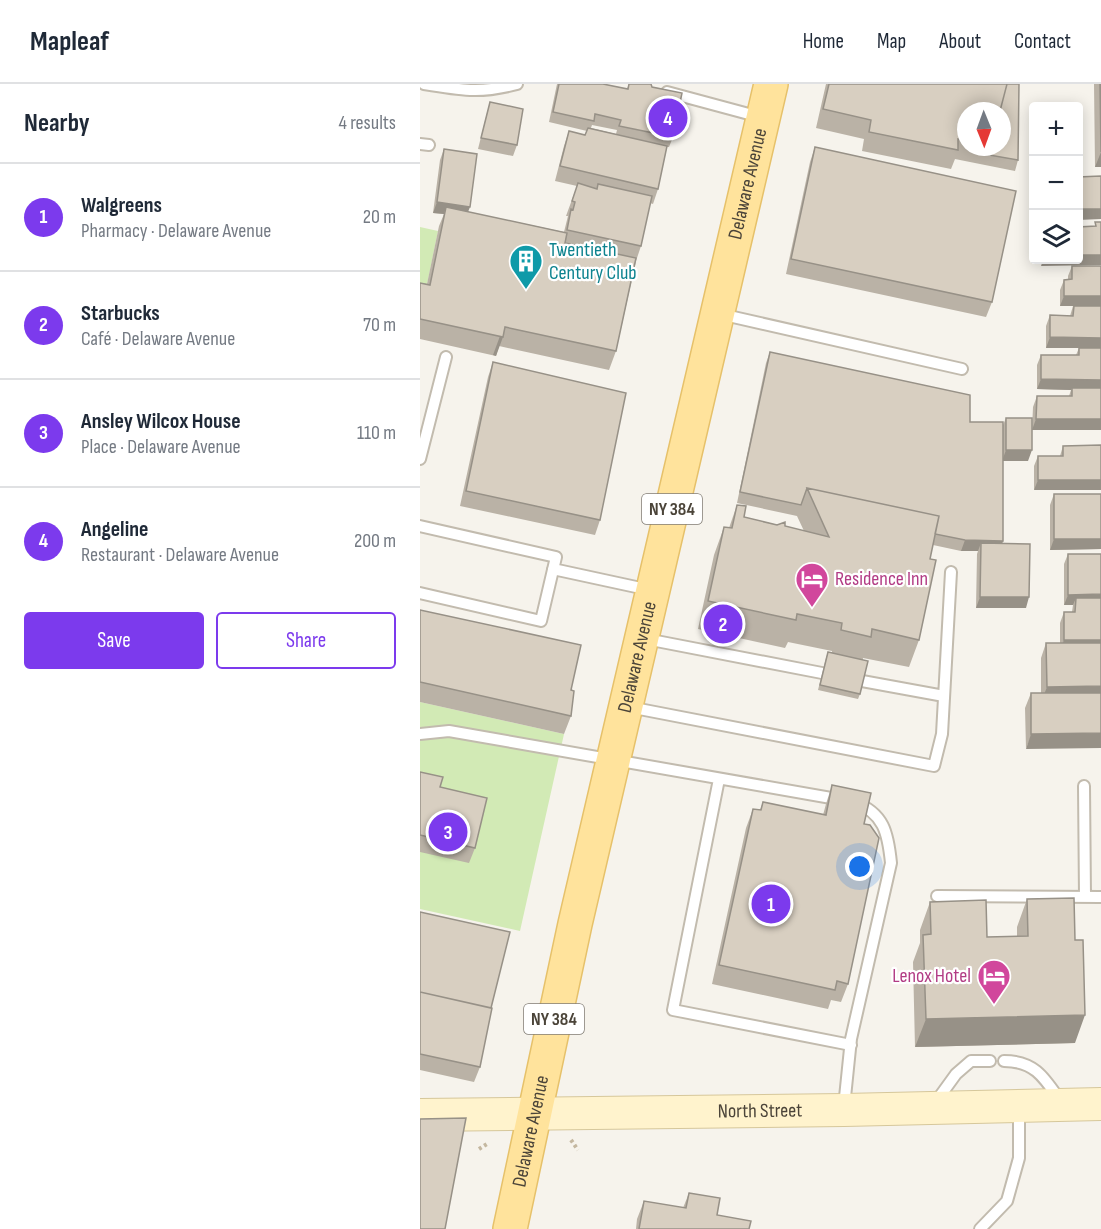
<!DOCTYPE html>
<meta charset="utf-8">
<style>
:root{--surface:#fff;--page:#f2f2f3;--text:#1f2937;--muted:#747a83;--line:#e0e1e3;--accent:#7c3aed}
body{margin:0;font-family:"Sofia Sans Condensed",sans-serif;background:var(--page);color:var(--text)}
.controls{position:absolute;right:18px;top:18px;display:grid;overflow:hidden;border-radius:6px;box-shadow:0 3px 15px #0003}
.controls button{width:54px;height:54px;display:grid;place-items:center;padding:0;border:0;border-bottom:2px solid var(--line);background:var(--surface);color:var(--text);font:30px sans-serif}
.compass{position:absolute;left:537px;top:18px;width:54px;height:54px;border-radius:50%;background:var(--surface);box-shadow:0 3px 15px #0003;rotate:179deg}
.you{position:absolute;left:440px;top:783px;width:21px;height:21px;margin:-15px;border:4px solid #fff;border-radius:50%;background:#1a73e8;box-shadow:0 0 0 9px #1a73e833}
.badge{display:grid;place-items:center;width:39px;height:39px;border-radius:50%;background:var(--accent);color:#fff;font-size:20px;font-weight:700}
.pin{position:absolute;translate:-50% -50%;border:3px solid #fff;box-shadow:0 2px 6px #0006}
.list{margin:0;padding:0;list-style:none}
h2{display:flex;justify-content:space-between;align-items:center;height:78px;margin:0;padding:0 24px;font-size:26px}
h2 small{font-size:20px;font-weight:400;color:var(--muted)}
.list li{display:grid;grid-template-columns:39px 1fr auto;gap:18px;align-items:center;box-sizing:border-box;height:108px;padding:0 24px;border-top:2px solid var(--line)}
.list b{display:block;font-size:22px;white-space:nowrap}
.list p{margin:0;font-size:20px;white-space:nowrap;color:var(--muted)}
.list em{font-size:20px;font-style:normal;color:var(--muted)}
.actions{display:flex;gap:12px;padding:18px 24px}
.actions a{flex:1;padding:14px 0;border:2px solid var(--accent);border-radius:6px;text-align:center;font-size:21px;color:var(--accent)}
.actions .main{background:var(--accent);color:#fff}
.icon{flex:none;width:33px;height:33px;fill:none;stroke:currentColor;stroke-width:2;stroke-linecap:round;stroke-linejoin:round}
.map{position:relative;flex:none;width:681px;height:1145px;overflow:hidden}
header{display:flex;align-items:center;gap:36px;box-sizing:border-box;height:84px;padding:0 30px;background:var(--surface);border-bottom:2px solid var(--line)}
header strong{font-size:28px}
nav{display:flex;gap:33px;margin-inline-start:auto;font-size:21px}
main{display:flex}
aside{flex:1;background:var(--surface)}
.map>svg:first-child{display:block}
.green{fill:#d2eab5}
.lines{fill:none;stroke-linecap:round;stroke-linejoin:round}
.lane-casing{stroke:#c2bbae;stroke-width:14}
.secondary-casing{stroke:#d6c79b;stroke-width:34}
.primary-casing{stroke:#e6c16a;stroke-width:36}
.path{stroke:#c4b79f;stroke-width:4;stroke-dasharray:3 3;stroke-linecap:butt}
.lane{stroke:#fff;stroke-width:10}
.secondary{stroke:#fff3cd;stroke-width:32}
.primary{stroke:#ffe39c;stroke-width:33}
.wall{fill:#bab2a6;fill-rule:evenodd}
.shaded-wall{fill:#979187}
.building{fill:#d8cfc1;stroke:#979187;stroke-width:1.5}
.labels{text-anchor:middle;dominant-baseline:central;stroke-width:4.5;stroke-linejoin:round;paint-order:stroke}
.shield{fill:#fff;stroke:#817c74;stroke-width:1.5}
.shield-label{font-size:18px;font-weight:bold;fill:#4b4439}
.street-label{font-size:20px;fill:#4b4439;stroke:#fff}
.culture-label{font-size:20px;fill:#0d838f;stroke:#fff;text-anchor:start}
.hotel-label{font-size:20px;fill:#b23c85;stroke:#fff;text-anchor:start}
</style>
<header>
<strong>Mapleaf</strong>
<nav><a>Home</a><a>Map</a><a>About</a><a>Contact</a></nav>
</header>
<main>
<aside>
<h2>Nearby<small>4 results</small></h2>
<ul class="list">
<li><span class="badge">1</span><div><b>Walgreens</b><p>Pharmacy · Delaware Avenue</p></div><em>20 m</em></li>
<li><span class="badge">2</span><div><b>Starbucks</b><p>Café · Delaware Avenue</p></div><em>70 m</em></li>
<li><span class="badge">3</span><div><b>Ansley Wilcox House</b><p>Place · Delaware Avenue</p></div><em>110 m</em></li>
<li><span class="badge">4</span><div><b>Angeline</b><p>Restaurant · Delaware Avenue</p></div><em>200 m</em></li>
</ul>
<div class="actions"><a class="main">Save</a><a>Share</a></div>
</aside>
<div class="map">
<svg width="681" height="1145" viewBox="0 0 681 1145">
<rect width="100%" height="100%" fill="#f6f3ec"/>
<path class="green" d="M0,143L18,147L3,220L0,219Z
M0,618L144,650L100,847L0,825Z"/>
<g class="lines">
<defs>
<path id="lane" d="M4,0C42,6 59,10 97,0
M247,8L340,33
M0,60L9,61
M300,230L542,285
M0,375L26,273
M0,442L136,473L121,537L0,509
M133,485L230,506
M226,555L402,589
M442,597L524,612
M209,623L514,682L522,650L531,488
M0,650L29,647L434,718C464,729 468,749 471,779L431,955L424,1023
M299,695L253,926L431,961
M664,702L665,813
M517,812L681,813
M584,977C614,977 624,993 639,1015
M515,1019L536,990L551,977H570
M560,1145L587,1117L599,1074V1025"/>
<g id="secondary">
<path id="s1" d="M0,1031L424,1026L681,1020"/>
</g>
<g id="primary">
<path id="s2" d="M90,1145L155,840L351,0"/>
</g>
</defs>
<use href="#lane" class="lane-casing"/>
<use href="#secondary" class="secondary-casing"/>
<use href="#primary" class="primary-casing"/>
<path class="path" d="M151,1056L158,1066
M59,1065L67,1060"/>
<use href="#lane" class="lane"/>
<use href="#secondary" class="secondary"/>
<use href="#primary" class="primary"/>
</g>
<path class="wall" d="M137,0H183L207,5L209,0L253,53L249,63H247L238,105L233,120L230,119L221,162L216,177L196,267L189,286L79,262L76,272L0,255V199L7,200L19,142L24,130L13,129L20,76L24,65L48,128L144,148L148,132H146L157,102L135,97L144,62L149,47L165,51L167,47L129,38ZM172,41L197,46L196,50L171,44Z
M406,0H599L598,76L595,87L535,75L531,85L442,67L444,55L396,44ZM546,27L582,63H546Z
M674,0H681V83H675Z
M70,18L97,61L93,72L58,65L67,29Z
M395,63L572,218L566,233L366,190L390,78Z
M652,182H681V346H612L613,323L617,312H649L651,306L617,305V281L621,271H656L659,264H626V242L630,231L650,232L653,222H640V206L644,196L648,195V192Z
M350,268L550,338L583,341L586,334L608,377H583V457L582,460L606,524H556L557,470L558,467H541L513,461L510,475L499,556L489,583L443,574L440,610L438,615L398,606L406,574L408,568L412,569V567L368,558L365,564L278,545L294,471L304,443L309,444L317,421L324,433L384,447L377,432L317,419L346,279Z
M73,278L180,436L175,451L40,422L68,293Z
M681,361L614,406V382L618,372H640L643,362Z
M634,410H681V465L630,466V421Z
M648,470H681L606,665L605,624L611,609H621V574L626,559H640V539L644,528H652L653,521H644V480Z
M0,526L151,606V632L144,650L0,618Z
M0,688L20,703L55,764L49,779L0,768Z
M412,701L444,740L428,900L421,918L411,916L408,925L292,900L326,744L333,725L340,726L343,718L403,731L406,720Z
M607,815L655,856V959L495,963L493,878L500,859V846L510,818L567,853H597V843Z
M0,828L71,924L60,983L54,998L0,986Z
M269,1109L297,1131L329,1145H216L217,1135L224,1117L263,1124Z"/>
<path class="shaded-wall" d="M681,68V83H675Z
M17,118L50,123L46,133L26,123L24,130L13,129Z
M658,125H681V135L658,136Z
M658,171H681V181L621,182L623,176H658Z
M644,212H681V222H640Z
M80,252L83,253L76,272L73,271Z
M630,253L681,254V264H626Z
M621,295L681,296V306L652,304L651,306L617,305Z
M616,335H681V346H612Z
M586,366H612L608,377H582Z
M618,396H681V406H614Z
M634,455H681V465L630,466Z
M545,456L583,457L579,467L561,459L558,467H541Z
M681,510V521L656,514L653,521H644L648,511Z
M560,513H609L606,524H556Z
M644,556H681V566H640Z
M681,602V617L621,618L627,603Z
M681,649V664L606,665L611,650Z
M665,931L655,959L495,963L506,935Z"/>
<path class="building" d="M139,0H183L208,5L209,0H231L232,3L262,9L253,53L199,42L201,36L175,30L174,37L133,28Z
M409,0H587L580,27H546V57L538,55V66L449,48L451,36L403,25Z
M587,0H599L598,76L569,71L572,63H582V27H580Z
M680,0H681V68Z
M70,18L103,25L97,61L61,54Z
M168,44L247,62L238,105L140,82L149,47L165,51Z
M395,63L596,107L572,218L371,175Z
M24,65L57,70L50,123L17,118Z
M681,92V125H658V93Z
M158,99L177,105L178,100L232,112L221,162L147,146L151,125L153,126L155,118L152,117Z
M26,123L147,149L145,159L216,174L196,267L85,243L83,253L0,235V199L10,201Z
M675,138H681V171H658V143L676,142Z
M652,182H681V212H644V196L652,195Z
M654,222H681V254L630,253V231L653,232Z
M659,264H681V296L621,295V271H659Z
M350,268L550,311V338H583V457L545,456L515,450L519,432L387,404L381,421L320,408Z
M73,278L206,309L180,436L46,407Z
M652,304H681V335H616L617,312H652Z
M586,334H612V366H586Z
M681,361V396H618V372H643V362Z
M387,404L519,432L510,475L516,476L499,556L452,545L451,553L421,546L422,539L377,530L376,536L288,517L304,443L312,444L317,421L326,422L324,433L357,441L365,438V442L409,453Z
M634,410H681V455H634Z
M561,459L610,460L609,513H560Z
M648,470H681V510L648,511Z
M656,514H681V556H644V528H655Z
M0,526L161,561L151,606L154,607L151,632L0,598Z
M626,559H681V602L627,603Z
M408,568L448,577L440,610L400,601Z
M611,609H681V649L611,650Z
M0,688L23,693L20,703L67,714L55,764L0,751Z
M412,701L451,709L444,740L450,741L459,754L428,900L417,897L415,906L299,881L333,725L341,726L343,718L406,731Z
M654,814L655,856H663L665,931L506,935L503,851L511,850L510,818L566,816L567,853L608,852L607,815Z
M0,828L90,848L71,924L0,908Z
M0,908L72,924L60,983L0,970Z
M46,1034L25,1145H0V1035Z
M269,1109L300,1114L297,1131L331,1137L329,1145H219L224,1117L266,1124Z"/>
<defs>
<symbol id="building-pin" viewBox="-11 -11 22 30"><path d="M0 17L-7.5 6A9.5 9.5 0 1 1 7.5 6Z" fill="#0f9aa8" stroke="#fff"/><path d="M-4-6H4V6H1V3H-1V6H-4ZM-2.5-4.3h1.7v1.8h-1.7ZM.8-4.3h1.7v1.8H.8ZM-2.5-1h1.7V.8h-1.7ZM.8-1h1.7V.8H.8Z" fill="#fff"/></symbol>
<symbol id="hotel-pin" viewBox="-11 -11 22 30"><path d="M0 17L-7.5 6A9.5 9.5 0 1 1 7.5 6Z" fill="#d1479c" stroke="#fff"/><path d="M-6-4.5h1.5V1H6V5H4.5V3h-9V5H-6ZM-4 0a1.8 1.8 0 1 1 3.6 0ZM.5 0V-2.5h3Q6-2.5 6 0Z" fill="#fff"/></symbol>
</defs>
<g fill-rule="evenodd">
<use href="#building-pin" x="87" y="158" width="38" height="52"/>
<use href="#hotel-pin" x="373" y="476" width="38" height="52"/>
<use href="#hotel-pin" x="555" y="873" width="38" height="52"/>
</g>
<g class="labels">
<g class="shield">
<rect x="222" y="410" width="60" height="30" rx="4.5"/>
<rect x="104" y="920" width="60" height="30" rx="4.5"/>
</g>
<g class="shield-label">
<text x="252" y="425">NY 384</text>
<text x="134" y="935">NY 384</text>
</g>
<g class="street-label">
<text stroke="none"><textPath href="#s2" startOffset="1072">Delaware Avenue</textPath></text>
<text stroke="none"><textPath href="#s2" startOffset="586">Delaware Avenue</textPath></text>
<text stroke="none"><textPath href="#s1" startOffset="340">North Street</textPath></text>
<text stroke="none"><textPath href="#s2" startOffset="100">Delaware Avenue</textPath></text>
</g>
<g class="culture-label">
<text x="129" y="166">Twentieth<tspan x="129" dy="23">Century Club</tspan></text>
</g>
<g class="hotel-label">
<text x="415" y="495">Residence Inn</text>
<text x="551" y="892" text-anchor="end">Lenox Hotel</text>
</g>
</g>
</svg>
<div class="controls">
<button>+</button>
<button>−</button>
<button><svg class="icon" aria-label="layers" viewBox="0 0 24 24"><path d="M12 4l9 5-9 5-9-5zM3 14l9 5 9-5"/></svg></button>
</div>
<svg class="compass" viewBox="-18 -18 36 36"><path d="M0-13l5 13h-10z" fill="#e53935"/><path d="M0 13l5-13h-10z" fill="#747a83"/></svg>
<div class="you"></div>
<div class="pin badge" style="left:351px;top:820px">1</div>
<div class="pin badge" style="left:303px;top:540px">2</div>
<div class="pin badge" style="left:28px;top:748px">3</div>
<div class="pin badge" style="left:248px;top:34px">4</div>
</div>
</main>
